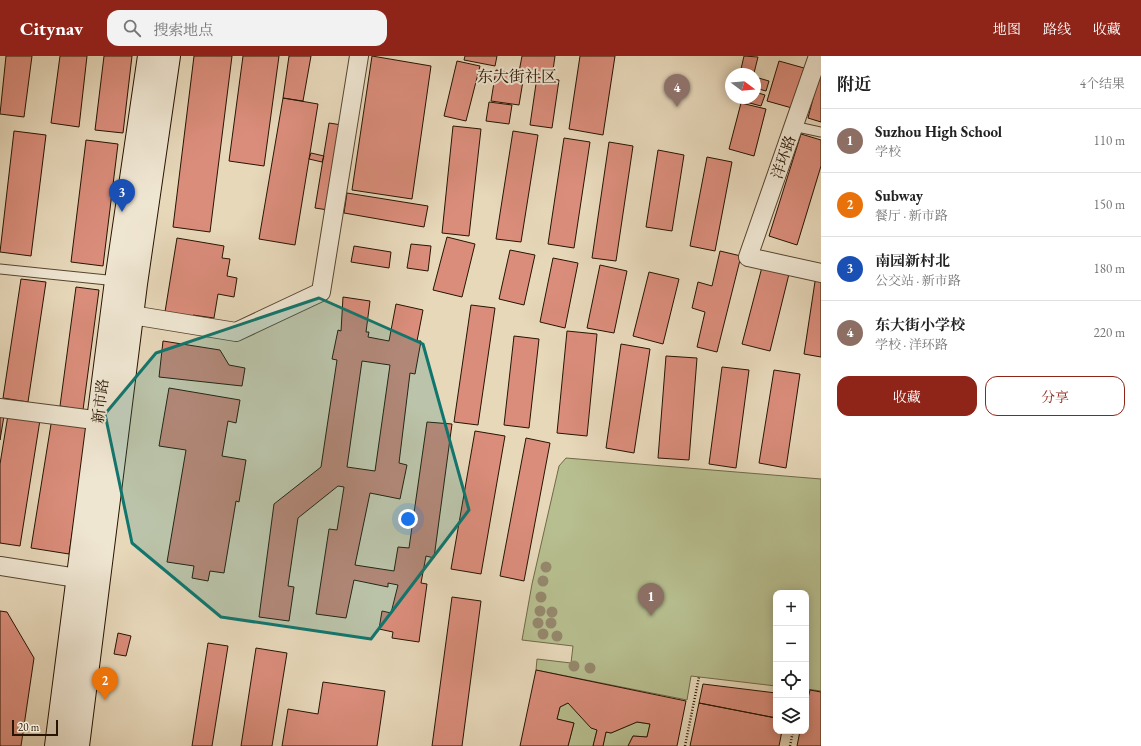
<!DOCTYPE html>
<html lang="zh">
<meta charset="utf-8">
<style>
:root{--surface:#fff;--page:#f2f2f2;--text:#222;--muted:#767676;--line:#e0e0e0;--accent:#8f2418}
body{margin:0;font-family:"EB Garamond","Noto Serif SC",serif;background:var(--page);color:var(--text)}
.controls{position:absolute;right:12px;bottom:12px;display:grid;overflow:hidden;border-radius:8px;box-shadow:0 2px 10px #0003}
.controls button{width:36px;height:36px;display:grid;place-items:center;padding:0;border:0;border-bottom:1px solid var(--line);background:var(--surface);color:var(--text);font:20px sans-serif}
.compass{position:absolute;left:725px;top:12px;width:36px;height:36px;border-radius:50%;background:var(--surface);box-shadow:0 2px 10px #0003;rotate:106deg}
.scale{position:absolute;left:12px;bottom:10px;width:46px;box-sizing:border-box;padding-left:4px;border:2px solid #271402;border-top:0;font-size:11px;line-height:14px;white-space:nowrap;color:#271402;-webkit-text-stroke:3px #efe6d2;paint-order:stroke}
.you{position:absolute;left:408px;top:463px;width:14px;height:14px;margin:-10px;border:3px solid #fff;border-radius:50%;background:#1a73e8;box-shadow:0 0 0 6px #1a73e833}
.badge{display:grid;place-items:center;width:26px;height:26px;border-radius:50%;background:var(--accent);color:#fff;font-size:13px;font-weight:700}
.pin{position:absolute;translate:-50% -33px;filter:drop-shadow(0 1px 2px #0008)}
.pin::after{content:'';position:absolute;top:21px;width:14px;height:12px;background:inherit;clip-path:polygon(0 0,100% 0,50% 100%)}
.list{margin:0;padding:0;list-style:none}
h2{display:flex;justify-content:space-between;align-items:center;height:52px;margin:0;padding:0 16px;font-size:17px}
h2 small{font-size:13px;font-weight:400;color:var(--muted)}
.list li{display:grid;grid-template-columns:26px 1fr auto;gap:12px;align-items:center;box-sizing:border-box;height:64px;padding:0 16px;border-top:1px solid var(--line)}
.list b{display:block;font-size:15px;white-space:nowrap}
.list p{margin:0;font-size:13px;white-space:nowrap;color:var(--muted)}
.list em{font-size:13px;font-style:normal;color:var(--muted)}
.actions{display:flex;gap:8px;padding:12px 16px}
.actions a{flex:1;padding:9px 0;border:1px solid var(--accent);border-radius:12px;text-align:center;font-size:14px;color:var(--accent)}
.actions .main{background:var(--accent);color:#fff}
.icon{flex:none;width:22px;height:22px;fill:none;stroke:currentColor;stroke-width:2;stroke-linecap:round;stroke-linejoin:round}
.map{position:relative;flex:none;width:821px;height:690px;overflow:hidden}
header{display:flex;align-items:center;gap:24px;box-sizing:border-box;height:56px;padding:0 20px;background:var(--accent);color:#fff}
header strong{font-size:19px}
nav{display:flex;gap:22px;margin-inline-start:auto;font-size:14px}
.search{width:280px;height:36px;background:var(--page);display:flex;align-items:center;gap:10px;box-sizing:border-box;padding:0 14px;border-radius:12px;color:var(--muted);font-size:15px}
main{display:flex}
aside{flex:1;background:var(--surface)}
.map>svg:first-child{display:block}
.green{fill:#b7be8f;stroke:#6f6948}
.building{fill:#da8d7b;stroke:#271402;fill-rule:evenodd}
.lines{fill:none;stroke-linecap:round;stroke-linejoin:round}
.service-casing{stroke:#574530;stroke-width:11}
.minor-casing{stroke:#574530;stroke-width:20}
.secondary-casing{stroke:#271402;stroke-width:24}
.path{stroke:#271402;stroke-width:2.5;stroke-dasharray:1 2;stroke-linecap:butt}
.service{stroke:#efe6d2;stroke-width:9}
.minor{stroke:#efe6d2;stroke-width:18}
.secondary{stroke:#efe6d2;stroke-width:22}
.tree{fill:#95886c}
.marked{fill:#0f766e;fill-opacity:0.2;stroke:#0f766e;stroke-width:3;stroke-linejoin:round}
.labels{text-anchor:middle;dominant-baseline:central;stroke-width:4;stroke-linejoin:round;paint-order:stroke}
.street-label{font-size:15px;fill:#271402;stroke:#efe6d2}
.neighbourhood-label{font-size:16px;fill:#271402;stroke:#efe6d2}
</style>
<header>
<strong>Citynav</strong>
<div class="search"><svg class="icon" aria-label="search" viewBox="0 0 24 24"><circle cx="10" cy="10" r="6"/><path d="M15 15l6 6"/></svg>搜索地点</div>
<nav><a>地图</a><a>路线</a><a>收藏</a></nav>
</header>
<main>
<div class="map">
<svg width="821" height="690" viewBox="0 0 821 690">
<rect width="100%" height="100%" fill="#e7d8ba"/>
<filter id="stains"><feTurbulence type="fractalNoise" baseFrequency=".005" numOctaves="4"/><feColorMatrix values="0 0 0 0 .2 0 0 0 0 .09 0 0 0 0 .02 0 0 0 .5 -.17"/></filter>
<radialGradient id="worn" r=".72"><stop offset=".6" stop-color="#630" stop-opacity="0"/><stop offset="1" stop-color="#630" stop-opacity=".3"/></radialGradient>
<path class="green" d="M566,402L821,423V635L806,633V537H776V630L691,620L687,644L536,614L537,603L571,607L573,590L522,584L532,528L559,410Z
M568,647L597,674L593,690H568L574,667L557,663L560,651Z
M637,666L650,668L647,681L633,680L628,690H603L606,676L611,677Z"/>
<path class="building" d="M6,0H32L24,61L0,58Z
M60,0H87L79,71L51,67Z
M104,0H132L123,77L95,74Z
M194,0H232L210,176L173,171Z
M243,0H279L264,110L229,105Z
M289,0H311L303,45L283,42Z
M372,0L431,10L412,143L352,134Z
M465,0H497L495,10L464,4Z
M522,0H555L552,21L519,16Z
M580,0H615L603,79L569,73Z
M744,0L758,1L754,17L741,13Z
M457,5L480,10L466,65L444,60Z
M779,5L804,12L792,52L767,45Z
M821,12V66L808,62Z
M496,14L524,19L519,49L491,45Z
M537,21L559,24L552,72L530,69Z
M755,21L769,25L766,35L755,32Z
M755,36L765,39L761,50L746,46L747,42H755Z
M283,42L318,48L295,189L259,183Z
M489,46L512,49L509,68L486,65Z
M741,47L766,53L754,100L729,93Z
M329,67L342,69L328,154L315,152Z
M453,70L481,73L469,180L442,177Z
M14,75L46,79L31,200L0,196Z
M513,75L538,79L521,186L496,183Z
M801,78L821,84V110L797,189L769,180Z
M564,82L590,86L574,192L548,188Z
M86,84L118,88L103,210L71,206Z
M609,86L633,90L616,205L592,202Z
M658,94L684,99L672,175L646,171Z
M311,97L324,100L322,106L309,103Z
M707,101L732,106L715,195L690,190Z
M347,137L428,150L424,171L344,157Z
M447,181L475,188L462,241L433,234Z
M177,182L224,190L222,202L230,203L227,220L237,222L234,241L218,238L214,262L193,259L192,267L164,262Z
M411,188L431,190L428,215L407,212Z
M354,190L391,196L389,212L351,206Z
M510,194L535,199L524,249L499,243Z
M720,195L741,200L717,296L697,291L705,256L692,252L698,226L712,230Z
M553,202L578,207L565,272L540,266Z
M600,209L627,215L614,277L587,272Z
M762,211L789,218L770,295L742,288Z
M649,216L679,223L663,288L633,280Z
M816,219L821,220V301L804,298Z
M21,223L46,226L28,346L3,342Z
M76,231L99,234L83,354L60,350Z
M343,241L370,245L366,276H369L368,281L389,285L396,248L423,254L417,285H421L415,318L410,317L399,407L407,409L400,443L370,437L355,509L394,515L398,491L409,492L427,366L452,368L434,502L426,500L421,527L427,528L419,586L392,582L393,576L379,573L382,555L391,557L398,529L388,527V531L354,524L346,562L316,558L329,473L337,474L344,431L338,430L298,462L288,530L294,531L289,565L259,561L274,448L321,411L337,304L332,303L338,274L341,275ZM362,305L390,309L375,415L347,411Z
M471,249L495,252L478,369L454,366Z
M567,275L597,278L587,380L557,377Z
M514,280L539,283L529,372L504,369Z
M163,285L220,294L229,309L245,312L242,330L159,321Z
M621,288L650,293L634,397L606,392Z
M666,300L697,302L689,404L658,402Z
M722,311L749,314L736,412L709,408Z
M774,314L800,318L786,412L759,407Z
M169,332L240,344L236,367L228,365L222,400L246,404L239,446L236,445L224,517L210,515L208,525L192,522L194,510L167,506L186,394L159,390Z
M8,359L40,364L20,490L0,487V408Z
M0,360H4L0,384Z
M52,362L89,368L69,498L31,492Z
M475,375L505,380L481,518L451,513Z
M526,382L550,387L524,525L500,520Z
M452,541L481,545L462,690H432Z
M0,555L7,556L34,602L21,690H0Z
M118,577L131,580L126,600L114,598Z
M208,587L228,590L212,690H192Z
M256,592L287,597L272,690H241Z
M536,614L686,645L677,690H628L633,680L647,681L650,668L637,666L611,677L606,676L603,690H593L597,674L591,672L568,647L560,651L557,663L574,667L568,690H520Z
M323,626L385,635L377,690H282L288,653L318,658Z
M703,628L776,637V662L699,647Z
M810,634L821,636V690H797L800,675H806V650Z
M699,647L776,662V675H782L779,690H690Z"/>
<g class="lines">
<defs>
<path id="service" d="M793,70L821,76
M0,213L117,225"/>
<path id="minor" d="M818,0L748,201L821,217
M132,259L236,276L321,236L359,0
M0,352L110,366
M0,510L77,522"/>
<path id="secondary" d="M56,690L116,225L149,0
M78,690L136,228L169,0"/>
</defs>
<use href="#service" class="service-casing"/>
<use href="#minor" class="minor-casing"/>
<use href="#secondary" class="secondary-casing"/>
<path class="path" d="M685,690L699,621
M790,690L793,675"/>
<use href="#service" class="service"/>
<use href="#minor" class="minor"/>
<use href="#secondary" class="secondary"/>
</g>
<g class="tree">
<circle cx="546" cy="511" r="5.5"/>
<circle cx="543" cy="525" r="5.5"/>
<circle cx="541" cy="541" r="5.5"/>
<circle cx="540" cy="555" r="5.5"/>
<circle cx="552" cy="556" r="5.5"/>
<circle cx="538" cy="567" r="5.5"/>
<circle cx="551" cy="567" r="5.5"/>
<circle cx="543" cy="578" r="5.5"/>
<circle cx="557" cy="580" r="5.5"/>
<circle cx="574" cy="610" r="5.5"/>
<circle cx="590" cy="612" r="5.5"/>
</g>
<path class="marked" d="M319,242L423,288L469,454L371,583L221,561L132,487L105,358L156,297Z"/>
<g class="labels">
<g class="street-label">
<text transform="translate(783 101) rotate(-71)">洋环路</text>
<text transform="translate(100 345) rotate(-83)">新市路</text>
</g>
<g class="neighbourhood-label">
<text x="517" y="20">东大街社区</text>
</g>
</g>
<rect width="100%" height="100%" filter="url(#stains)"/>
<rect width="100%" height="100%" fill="url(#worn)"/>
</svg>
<div class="controls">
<button>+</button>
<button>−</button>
<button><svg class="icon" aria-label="locate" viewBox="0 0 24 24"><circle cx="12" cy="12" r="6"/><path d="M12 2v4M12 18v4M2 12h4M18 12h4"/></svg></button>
<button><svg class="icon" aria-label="layers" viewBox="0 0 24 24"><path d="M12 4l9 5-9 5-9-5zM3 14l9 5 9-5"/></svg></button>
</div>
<svg class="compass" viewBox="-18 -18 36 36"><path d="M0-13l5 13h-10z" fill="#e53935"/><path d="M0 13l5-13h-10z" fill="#767676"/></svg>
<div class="scale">20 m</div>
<div class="you"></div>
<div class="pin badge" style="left:651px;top:560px;background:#8d6e63">1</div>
<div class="pin badge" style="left:105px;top:644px;background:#e8710a">2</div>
<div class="pin badge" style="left:122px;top:156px;background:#1a4fb4">3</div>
<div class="pin badge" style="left:677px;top:51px;background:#8d6e63">4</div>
</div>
<aside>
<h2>附近<small>4个结果</small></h2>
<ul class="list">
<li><span class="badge" style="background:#8d6e63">1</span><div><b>Suzhou High School</b><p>学校</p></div><em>110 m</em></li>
<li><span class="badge" style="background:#e8710a">2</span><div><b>Subway</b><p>餐厅 · 新市路</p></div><em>150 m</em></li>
<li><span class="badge" style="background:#1a4fb4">3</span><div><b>南园新村北</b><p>公交站 · 新市路</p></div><em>180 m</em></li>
<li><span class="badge" style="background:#8d6e63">4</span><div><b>东大街小学校</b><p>学校 · 洋环路</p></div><em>220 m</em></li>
</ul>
<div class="actions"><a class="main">收藏</a><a>分享</a></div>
</aside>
</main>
